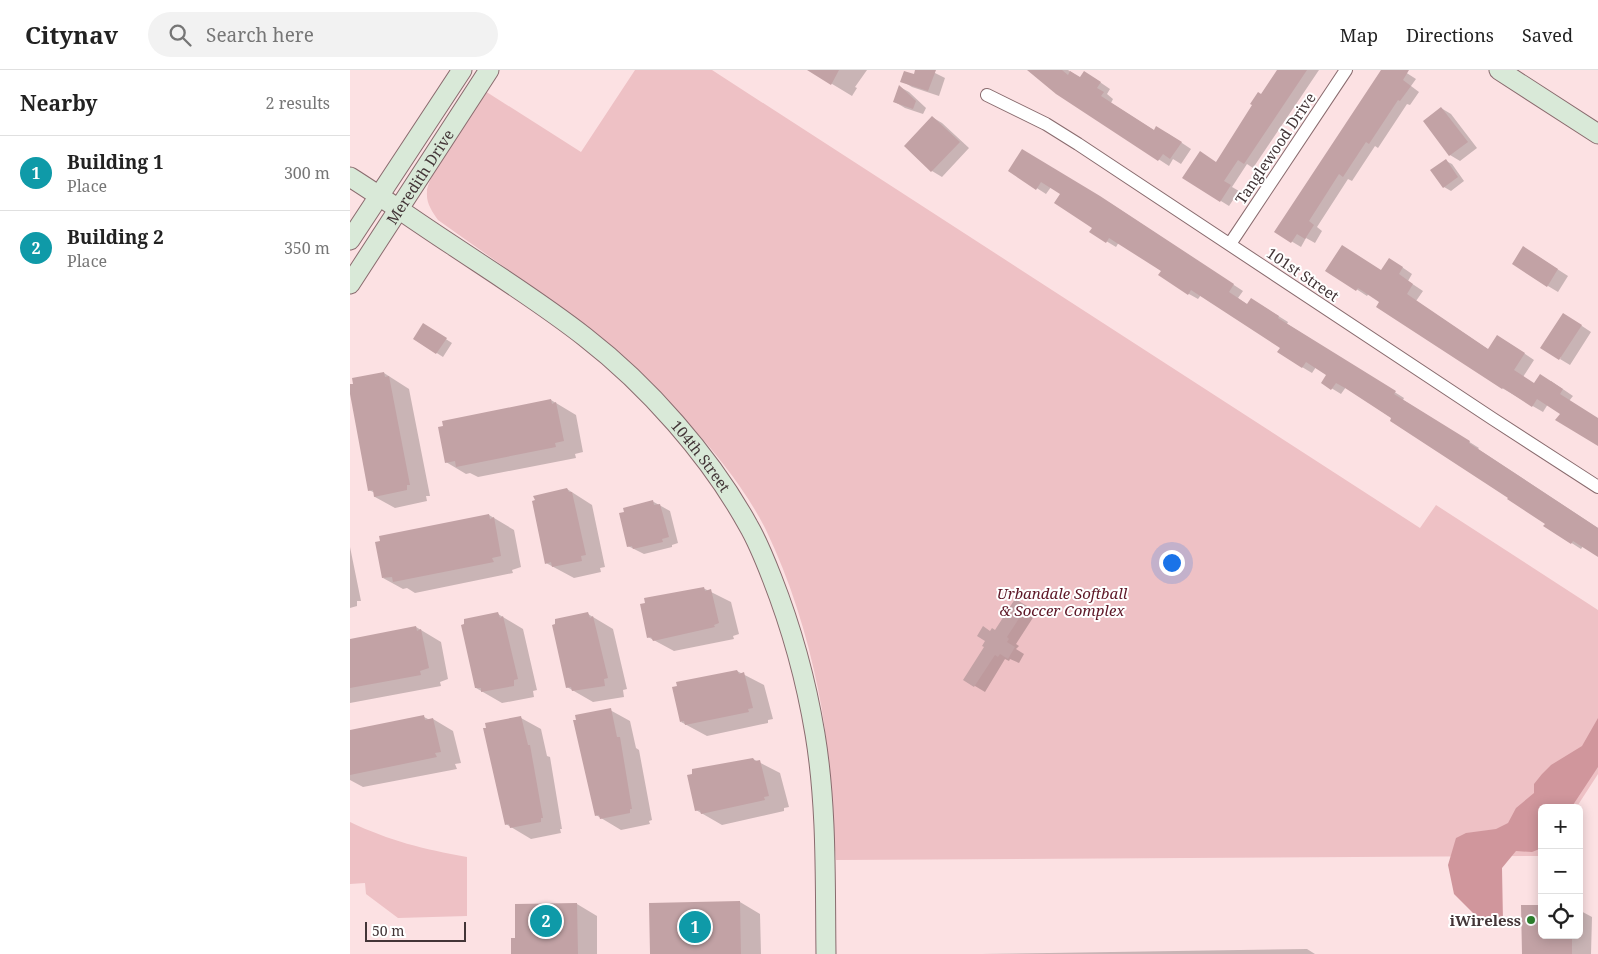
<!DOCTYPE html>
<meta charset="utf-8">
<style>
:root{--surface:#fff;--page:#f2f2f2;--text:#222;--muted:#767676;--line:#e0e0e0;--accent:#2d802d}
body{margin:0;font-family:"Noto Serif",serif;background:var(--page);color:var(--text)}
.controls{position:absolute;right:15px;bottom:15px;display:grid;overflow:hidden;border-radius:8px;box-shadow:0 2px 12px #0003}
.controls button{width:45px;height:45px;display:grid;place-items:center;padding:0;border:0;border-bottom:1px solid var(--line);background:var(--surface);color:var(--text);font:25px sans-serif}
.scale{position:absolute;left:15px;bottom:12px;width:101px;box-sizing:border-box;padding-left:5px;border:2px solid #433537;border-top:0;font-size:14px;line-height:18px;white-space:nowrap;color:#433537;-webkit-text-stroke:4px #fff;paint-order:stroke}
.you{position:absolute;left:821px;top:492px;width:18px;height:18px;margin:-12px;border:4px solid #fff;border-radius:50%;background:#1a73e8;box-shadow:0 0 0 8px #1a73e833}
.badge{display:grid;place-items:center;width:32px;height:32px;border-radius:50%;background:var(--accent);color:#fff;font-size:16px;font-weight:700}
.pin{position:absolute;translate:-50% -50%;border:2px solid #fff;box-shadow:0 1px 5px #0006}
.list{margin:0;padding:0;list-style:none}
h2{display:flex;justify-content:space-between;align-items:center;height:65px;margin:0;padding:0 20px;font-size:21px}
h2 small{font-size:16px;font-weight:400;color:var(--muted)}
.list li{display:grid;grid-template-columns:32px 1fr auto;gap:15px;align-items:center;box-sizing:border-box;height:75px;padding:0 20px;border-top:1px solid var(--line)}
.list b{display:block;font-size:19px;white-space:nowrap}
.list p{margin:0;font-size:16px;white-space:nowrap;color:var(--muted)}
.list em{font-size:16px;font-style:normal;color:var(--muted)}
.icon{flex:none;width:28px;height:28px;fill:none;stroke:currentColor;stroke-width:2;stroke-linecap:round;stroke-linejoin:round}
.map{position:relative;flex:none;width:1248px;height:884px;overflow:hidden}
header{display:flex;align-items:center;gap:30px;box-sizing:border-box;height:70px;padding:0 25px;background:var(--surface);border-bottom:1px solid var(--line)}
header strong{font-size:24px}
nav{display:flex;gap:28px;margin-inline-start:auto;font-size:18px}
.search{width:350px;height:45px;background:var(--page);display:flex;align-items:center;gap:12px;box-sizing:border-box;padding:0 18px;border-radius:28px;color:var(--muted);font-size:19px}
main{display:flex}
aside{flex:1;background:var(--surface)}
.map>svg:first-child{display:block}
.green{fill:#eec1c5}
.forest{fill:#d0969c}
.shadow{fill:#0003}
.building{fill:#c2a2a5}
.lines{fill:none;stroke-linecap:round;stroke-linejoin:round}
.street-casing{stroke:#896b6e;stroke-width:14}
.secondary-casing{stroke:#896b6e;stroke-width:21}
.street{stroke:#fff;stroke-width:12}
.secondary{stroke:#d9e9d8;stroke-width:19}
.poi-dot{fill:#2d802d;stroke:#fff;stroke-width:2}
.labels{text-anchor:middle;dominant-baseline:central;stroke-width:4;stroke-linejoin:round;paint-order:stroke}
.street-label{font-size:15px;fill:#433537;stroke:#fff}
.park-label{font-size:15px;font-style:italic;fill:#5d1726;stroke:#fff}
.poi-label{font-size:15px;font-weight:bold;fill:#433537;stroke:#fff;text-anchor:end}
</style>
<header>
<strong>Citynav</strong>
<div class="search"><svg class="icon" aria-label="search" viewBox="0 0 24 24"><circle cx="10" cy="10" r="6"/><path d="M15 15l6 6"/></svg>Search here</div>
<nav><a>Map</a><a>Directions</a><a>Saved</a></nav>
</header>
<main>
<aside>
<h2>Nearby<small>2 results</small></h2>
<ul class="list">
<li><span class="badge" style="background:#0f9aa8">1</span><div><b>Building 1</b><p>Place</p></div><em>300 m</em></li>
<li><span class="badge" style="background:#0f9aa8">2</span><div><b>Building 2</b><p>Place</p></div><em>350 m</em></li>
</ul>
</aside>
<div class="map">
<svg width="1248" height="884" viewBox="0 0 1248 884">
<rect width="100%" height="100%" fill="#fce1e3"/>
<path class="green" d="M285,0H362L1070,458L1086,435L1248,540V704L1226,738H1192V786L486,790C480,733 480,675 468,619C457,564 440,510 416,460C397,422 369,387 341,356C324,338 308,318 289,301C227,245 156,199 88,150C82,141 76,133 77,122C78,103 123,40 135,21L231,82Z
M0,752C40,771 73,779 117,787V846L48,848L16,824L15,813L0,814Z"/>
<path class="forest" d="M1248,648V697L1221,738H1192V778L1182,782L1166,781L1152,798L1153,852H1148L1125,845L1104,824L1098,795L1106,768L1116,763L1146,759L1158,753L1166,738L1184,723V714L1192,704L1201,695L1232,676Z"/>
<path class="shadow" d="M459,0H517L505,17L507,18L502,26Z
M567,0H579L595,8L589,26L562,17L552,11L565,6Z
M678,0H718L730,8H744L760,19L757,24L763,29L761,33L805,61L817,63L841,79L831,94L823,89L819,96L707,23Z
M928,0H969L903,98L897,94L882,117L889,121L879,136L834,108L866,93Z
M1032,0H1052L1066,9L1061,16L1069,22L1060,35L1057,34L1028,78L1025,76L1002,111L998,109L967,157L972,161L965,173L956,168L951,177L926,162Z
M550,17L559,22L576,38L573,44L555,38L545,32Z
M1091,38L1101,44L1127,78L1110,91L1100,85Z
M582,47L592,53L619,78L592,107L582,101L556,76Z
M1096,91L1102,94L1114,111L1101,121L1094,117Z
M660,101L760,133L893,221L888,228L898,235H911L938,252L937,254L1054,328L1053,330L1129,378L1128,379L1248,458V486L1233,476L1231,479L1195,456L1197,454L1160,428L996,317L991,324L973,313L978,305L966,297L962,303L952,297L928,282L931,277L851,225L848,229L839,224L810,205L812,201L769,172L766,177L741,162L744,158L711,124L701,117L696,124Z
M1184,184L1218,206L1208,222L1198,216Z
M1049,195L1062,204L1058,211L1073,221L1066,231L1139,280L1157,272L1184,290L1173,307L1185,315L1201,311L1223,326L1219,331L1248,349V375L1207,350L1211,343L1198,334L1193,342L1152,318L1031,231L1019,223L1017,226L977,200L1032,202Z
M1223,250L1241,262L1220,295L1210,289Z
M80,259L102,273L93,287L65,269Z
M34,303L59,319L80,426H76L77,431L45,438L25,427V423L19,420L0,317V315Z
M201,330L226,345L233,382L225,384L226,388L128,407L120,403L116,404L96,392Z
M217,419L242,435L255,497L250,498L251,502L224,508L196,493Z
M302,431L320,441L328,473L322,475V477L294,484L278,476Z
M139,445L164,460L171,497L162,500L163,503L65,523L57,518L53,519L33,508Z
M0,477L11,531H7V536L0,538Z
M353,518L381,532L389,564L383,566L384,569L324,581L298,567Z
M665,531L686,543L666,574L669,576L666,579L674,584L669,593L660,589L659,591L655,589L635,622L615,610L636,577L641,562H646Z
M148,544L173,559L187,620L183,621L184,627L152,633L126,618Z
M238,544L263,559L277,619L273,620L274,627L243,632L217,617Z
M66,557L91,572L98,609L90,612L91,616L0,633V570Z
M387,601L414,615L423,649L418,650V653L357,666L331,652Z
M260,640L280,651L286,678L289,680L302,750L299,751L300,754L271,760L246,745L227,651Z
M74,647L80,650L83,649L103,661L111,693L105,694L107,699L13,717L0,710V662Z
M171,648L191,659L197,686L200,687L212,759H210L211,763L181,769L156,754Z
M403,689L430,703L439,737L434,738V741L372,755L346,740Z
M390,832L410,844L411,884H301Z
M227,834L247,846V884H162L166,869Z
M1229,840L1242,847L1241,884H1173L1192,865H1229Z
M957,879L965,884H631Z"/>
<path class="building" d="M457,0H489L481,15Z
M565,0H586L578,21L550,12L554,1L564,4Z
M677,0H712L718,5L720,1L730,7L734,1L751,12L747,18L754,22L751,26L804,60L806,56L832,72L820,89L813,84L808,91L706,24Z
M927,0H957L894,94L888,90L874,111L881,115L870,132L832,108L850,81L866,92L902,35L900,34L908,22L911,24Z
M1031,0H1059L1053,10L1061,16L1050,31L1048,30L1019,74L1016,72L993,107L989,104L959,151L964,155L955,169L947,164L941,173L924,162Z
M549,15L566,31L563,39L543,32Z
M1091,37L1118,72L1099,86L1073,51Z
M582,46L610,72L581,102L554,76Z
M672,79L750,126L884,214L879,222L897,234L901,228L929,246L928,248L1046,321L1044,324L1120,371L1119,373L1248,458V487L1223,471L1221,474L1193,456L1195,454L1157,429L1158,428L1040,351L1041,348L995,318L986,313L981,320L971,313L976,305L956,292L952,298L927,282L930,278L841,220L838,225L808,205L811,201L759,168L756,173L739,162L742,158L704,133L710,124L691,112L686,120L658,101Z
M1096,89L1108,107L1093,118L1080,100Z
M992,175L1031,200L1039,188L1053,197L1049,204L1063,214L1057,224L1138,279L1147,265L1175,283L1164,300L1184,313L1190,304L1213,319L1210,324L1248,348V376L1205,350L1210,344L1187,329L1182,337L1153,318L1152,319L1026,237L1029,232L1008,218L1006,221L975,201Z
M1173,176L1208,199L1197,217L1162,194Z
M1213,243L1232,255L1209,290L1190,278Z
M73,253L97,268L86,284L63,269Z
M34,302L35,307L39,306L60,415H57V420L24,427L23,420L18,421L0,324V314H3L2,308Z
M201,329L202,334L206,332L214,371L205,373L206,377L106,397L105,391L95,393L88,357L93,356L92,351Z
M217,418L219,422H222L236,485L231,486L232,491L202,497L201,492L195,494L182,431L185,430L183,426Z
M303,430L304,435L310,434L319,467L312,469L313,472L283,479L282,476L277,477L269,443L274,442L273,438Z
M139,444L140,449L144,447L151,486L142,488L144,492L43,512L42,507L32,508L25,472L30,471L29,466Z
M354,517L355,521L361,519L369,553L364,555L365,557L303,571L301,567L297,568L290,534L295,533L294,528Z
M665,529L677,536L657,567L659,569L657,572L665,577L658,589L650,584L648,587L645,585L624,617L613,610L634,577L632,576L635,571L627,566L633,556L640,561L642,558L645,560Z
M148,542L150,548L153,546L168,609L164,610V616L131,622V618H125L111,555L114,554V549Z
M238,542L240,548L243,546L258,608L254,609L255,616L222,621L221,617L216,618L202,555L205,554V549Z
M66,556L67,561L71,559L79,598L70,601L71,605L0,618V569Z
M387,600L389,604L394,602L403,638L398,639L399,642L335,655L334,651L330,652L322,617L327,616L326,612Z
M261,638L267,667H270L282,739H280V743L250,749L249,745L245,746L223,650H226L225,645Z
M74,645L75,650L83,648L91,682L85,683L87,687L0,705V660Z
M171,646L178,675H180L193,748H191V752L160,758L159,754L155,755L133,658H136L135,653Z
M403,688L405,691L410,690L419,726L414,727L415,730L351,744L350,740L345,741L337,705L342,704V699Z
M390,831L391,884H300L299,833Z
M227,833L228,884H161V868H165V834Z
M1171,835H1192V865H1222V884H1172Z"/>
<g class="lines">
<defs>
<path id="street" d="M637,25L696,54L728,74L1143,349L1248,417
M880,174L996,0"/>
<g id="secondary">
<path d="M1149,0L1248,64"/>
<path id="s1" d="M0,107C35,129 68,153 102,175C147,205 193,234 235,267C297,315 360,386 398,455C408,472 415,490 422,508C442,559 456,610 465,664C477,736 475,811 476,884"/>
<path d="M0,170L112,0"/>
<path id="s2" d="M0,214L139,0"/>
</g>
</defs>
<use href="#street" class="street-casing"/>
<use href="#secondary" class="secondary-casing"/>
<use href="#street" class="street"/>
<use href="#secondary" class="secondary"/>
</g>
<circle class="poi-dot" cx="1181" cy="850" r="5"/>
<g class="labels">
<g class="street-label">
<text transform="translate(925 78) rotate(-56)">Tanglewood Drive</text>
<text stroke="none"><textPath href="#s2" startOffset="128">Meredith Drive</textPath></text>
<text transform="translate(953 204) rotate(34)">101st Street</text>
<text stroke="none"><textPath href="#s1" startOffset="451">104th Street</textPath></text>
</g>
<g class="park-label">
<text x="712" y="523">Urbandale Softball<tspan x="712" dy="17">&amp; Soccer Complex</tspan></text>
</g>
<g class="poi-label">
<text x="1171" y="850">iWireless</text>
</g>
</g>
</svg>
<div class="controls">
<button>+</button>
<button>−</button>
<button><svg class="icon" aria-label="locate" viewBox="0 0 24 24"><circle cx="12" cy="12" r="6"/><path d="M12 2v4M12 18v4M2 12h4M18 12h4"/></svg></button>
</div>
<div class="scale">50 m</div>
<div class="you"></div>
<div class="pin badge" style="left:345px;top:857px;background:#0f9aa8">1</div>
<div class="pin badge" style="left:196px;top:851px;background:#0f9aa8">2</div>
</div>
</main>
